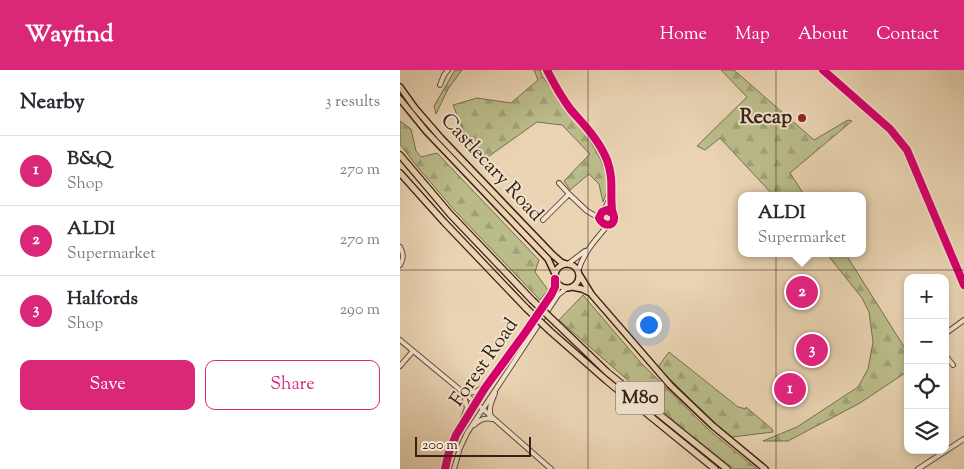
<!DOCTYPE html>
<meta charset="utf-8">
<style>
:root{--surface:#fff;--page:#f2f2f3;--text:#2b2b33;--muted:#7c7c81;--line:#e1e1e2;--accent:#db2777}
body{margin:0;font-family:"Sorts Mill Goudy",serif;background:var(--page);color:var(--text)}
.controls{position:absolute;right:15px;bottom:15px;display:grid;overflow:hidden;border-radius:10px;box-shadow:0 2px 8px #0003}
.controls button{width:45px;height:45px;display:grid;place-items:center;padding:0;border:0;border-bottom:1px solid var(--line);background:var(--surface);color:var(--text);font:25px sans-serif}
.scale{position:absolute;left:15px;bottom:12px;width:116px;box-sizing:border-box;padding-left:5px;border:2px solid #392114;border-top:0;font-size:14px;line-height:18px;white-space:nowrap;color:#392114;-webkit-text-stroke:4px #f1e3ce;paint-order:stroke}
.you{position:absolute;left:248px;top:254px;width:18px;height:18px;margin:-12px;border:4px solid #fff;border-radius:50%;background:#1a73e8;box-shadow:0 0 0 8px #1a73e833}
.badge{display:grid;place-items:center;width:32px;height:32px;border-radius:50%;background:var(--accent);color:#fff;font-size:16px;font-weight:700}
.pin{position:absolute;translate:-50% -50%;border:2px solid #fff;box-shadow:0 1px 5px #0006}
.popup{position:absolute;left:338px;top:122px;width:128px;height:65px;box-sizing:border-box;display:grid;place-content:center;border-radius:10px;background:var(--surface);filter:drop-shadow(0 1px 4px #0005);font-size:16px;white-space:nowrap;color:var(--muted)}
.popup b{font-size:19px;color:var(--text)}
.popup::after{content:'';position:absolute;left:50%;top:100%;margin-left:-10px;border:10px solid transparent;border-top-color:var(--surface)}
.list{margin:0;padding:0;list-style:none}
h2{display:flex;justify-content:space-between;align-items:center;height:65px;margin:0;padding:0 20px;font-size:21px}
h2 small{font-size:16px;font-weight:400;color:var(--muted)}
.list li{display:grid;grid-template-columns:32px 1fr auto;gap:15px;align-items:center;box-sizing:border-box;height:70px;padding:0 20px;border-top:1px solid var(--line)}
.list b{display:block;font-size:19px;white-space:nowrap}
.list p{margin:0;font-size:16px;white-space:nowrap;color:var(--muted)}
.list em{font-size:16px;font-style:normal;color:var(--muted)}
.actions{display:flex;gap:10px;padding:15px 20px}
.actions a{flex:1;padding:11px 0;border:1px solid var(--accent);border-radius:10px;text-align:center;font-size:18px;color:var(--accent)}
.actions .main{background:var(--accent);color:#fff}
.icon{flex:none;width:28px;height:28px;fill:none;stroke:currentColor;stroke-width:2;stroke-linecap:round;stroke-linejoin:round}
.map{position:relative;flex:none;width:564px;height:399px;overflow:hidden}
header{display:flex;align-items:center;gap:30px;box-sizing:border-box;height:70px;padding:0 25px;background:var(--accent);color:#fff}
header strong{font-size:24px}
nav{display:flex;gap:28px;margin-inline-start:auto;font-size:18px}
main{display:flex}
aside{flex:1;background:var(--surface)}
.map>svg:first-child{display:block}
.forest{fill:url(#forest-firs);stroke:#7a6e4f}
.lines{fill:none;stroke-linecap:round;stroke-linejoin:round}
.minor-casing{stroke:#654e3c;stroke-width:6}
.major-casing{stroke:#392114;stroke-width:8}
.highway-casing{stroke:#392114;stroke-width:8}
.minor{stroke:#f1e3ce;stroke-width:4}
.major{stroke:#ead4b3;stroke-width:5}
.highway{stroke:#ead4b3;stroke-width:5.5}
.highway-bridge-casing{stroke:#392114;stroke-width:8;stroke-linecap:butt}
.highway-bridge{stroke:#ead4b3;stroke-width:5.5}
.cycleway-casing{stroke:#f1e3ce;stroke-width:11}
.cycleway{stroke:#d6006c;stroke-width:8}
.grid{fill:none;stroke:#392114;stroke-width:1;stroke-opacity:0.55}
.poi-dot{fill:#8f2418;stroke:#f1e3ce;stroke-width:2}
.labels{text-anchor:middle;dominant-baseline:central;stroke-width:4;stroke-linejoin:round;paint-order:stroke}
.shield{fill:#f1e3ce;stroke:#705b4c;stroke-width:1}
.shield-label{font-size:19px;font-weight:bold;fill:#392114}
.poi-label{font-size:20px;font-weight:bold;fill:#392114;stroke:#f1e3ce;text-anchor:end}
.street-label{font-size:20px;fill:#392114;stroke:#f1e3ce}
</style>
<header>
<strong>Wayfind</strong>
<nav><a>Home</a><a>Map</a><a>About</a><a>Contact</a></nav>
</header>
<main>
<aside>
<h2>Nearby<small>3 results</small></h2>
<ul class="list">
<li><span class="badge">1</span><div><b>B&amp;Q</b><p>Shop</p></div><em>270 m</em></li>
<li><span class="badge">2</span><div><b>ALDI</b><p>Supermarket</p></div><em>270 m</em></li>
<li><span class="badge">3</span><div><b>Halfords</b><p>Shop</p></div><em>290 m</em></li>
</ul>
<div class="actions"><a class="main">Save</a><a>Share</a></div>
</aside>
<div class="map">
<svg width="564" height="399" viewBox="0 0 564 399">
<defs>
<pattern id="forest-firs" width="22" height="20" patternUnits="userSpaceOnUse" patternTransform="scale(1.25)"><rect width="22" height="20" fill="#babc8a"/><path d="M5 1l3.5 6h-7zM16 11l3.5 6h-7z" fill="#a1a176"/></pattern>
</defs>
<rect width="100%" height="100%" fill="#ead4b3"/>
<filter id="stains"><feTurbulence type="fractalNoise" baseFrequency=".004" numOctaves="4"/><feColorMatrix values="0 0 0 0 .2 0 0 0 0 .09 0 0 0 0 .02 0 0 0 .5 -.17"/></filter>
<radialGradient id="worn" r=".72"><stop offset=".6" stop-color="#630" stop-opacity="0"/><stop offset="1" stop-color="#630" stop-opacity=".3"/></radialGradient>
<path class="forest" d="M55,0H62L48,19L36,44L34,36Z
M134,0H140L142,6L187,65L201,90L210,114L203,132L199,114L189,104L170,120L164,111L190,84L162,55L137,52L85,89L68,73L53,35L77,28L111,33L138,10Z
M321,0H334L414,70L448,50L452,51L390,103L405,126H374L320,68L305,80L297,76L347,27Z
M0,51L11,59L16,81L21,87L37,83L139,190L135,202L148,220L140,230L55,141L15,94L0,74Z
M426,183H445L508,283V301L460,333L388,371H363L397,357L458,317L468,299L473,272L469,242L462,228Z
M183,225L241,293L309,360L357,399H334L287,362L159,250Z
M269,282L338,337L346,339V337L372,359L373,362L332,367L314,353L258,297Z"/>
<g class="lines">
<defs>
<path id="minor" d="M147,0C154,14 162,28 171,40C185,56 199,70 207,90C214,109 210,121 212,140C212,142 214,144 214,147C215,157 203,157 199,148L202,142L207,140L212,143
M423,0L490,59L507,80L564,215
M40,15L44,5L48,0
M159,113L169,124
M204,140L211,126
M143,150L169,124L187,141L199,148
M0,177C4,184 4,189 0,195
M168,194L185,181
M178,201C184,182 196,169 209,154
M545,264L564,250
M0,270L76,333L151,399
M545,285L553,295
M0,296L13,281
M63,321C73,324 78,322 85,315
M91,347C88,338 92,331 95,323
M61,354L67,338L64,325
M74,355C79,350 84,347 92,349
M45,399L49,382L56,365L85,318L125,263L151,225L155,217V209
M54,399L60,378L67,363L158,225L167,218
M518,399L564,369"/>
<path id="major" d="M0,17L15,38L41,68L153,185L161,192L166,194
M0,29L26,61L148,189L155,204
M155 206a12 12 0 1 1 24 0a12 12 0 1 1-24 0Z
M179,204L192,225L270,315L313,356L365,399
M172,217L182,219L190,223"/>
<path id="highway" d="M0,85L50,144L132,230
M0,103L44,152L126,238
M156,253L207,302L327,399
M150,261L207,311L315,399"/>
</defs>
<use href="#minor" class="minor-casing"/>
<use href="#major" class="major-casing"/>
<use href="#highway" class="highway-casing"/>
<use href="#minor" class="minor"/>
<use href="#major" class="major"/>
<use href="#highway" class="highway"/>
<defs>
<path id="highway-bridge" d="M132,230L156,253
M126,238L150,261"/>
</defs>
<use href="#highway-bridge" class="highway-bridge-casing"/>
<use href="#highway-bridge" class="highway-bridge"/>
<defs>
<path id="cycleway" d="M147,0C154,14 162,28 171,40C185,56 199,70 207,90C214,109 210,121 212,140C212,142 214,144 214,147C215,157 203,157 199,148L202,142L207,140L212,143
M423,0L490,59L507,80L564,215
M45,399L49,382L56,365L85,318L125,263L151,225L155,217V209"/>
</defs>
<use href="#cycleway" class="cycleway-casing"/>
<use href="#cycleway" class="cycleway"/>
</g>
<path class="grid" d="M188,0V399M376,0V399M0,200H564"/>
<circle class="poi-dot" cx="402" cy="48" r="5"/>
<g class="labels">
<rect class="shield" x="216" y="311.5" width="48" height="33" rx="4"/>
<g class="shield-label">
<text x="240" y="328">M80</text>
</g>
<g class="poi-label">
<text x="392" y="48">Recap</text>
</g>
<g class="street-label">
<text transform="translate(91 98) rotate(47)">Castlecary Road</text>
<text transform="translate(85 293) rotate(-55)">Forest Road</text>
</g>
</g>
<rect width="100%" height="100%" filter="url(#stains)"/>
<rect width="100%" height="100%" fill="url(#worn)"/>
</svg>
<div class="controls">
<button>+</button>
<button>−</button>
<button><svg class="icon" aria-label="locate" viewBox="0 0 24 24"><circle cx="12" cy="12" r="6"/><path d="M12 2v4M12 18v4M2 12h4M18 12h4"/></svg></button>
<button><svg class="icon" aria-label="layers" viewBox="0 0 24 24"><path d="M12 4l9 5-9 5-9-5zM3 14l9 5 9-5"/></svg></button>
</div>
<div class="scale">200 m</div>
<div class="you"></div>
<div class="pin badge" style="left:390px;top:319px">1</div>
<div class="pin badge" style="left:402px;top:222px">2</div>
<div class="popup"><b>ALDI</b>Supermarket</div>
<div class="pin badge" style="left:412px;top:280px">3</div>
</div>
</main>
